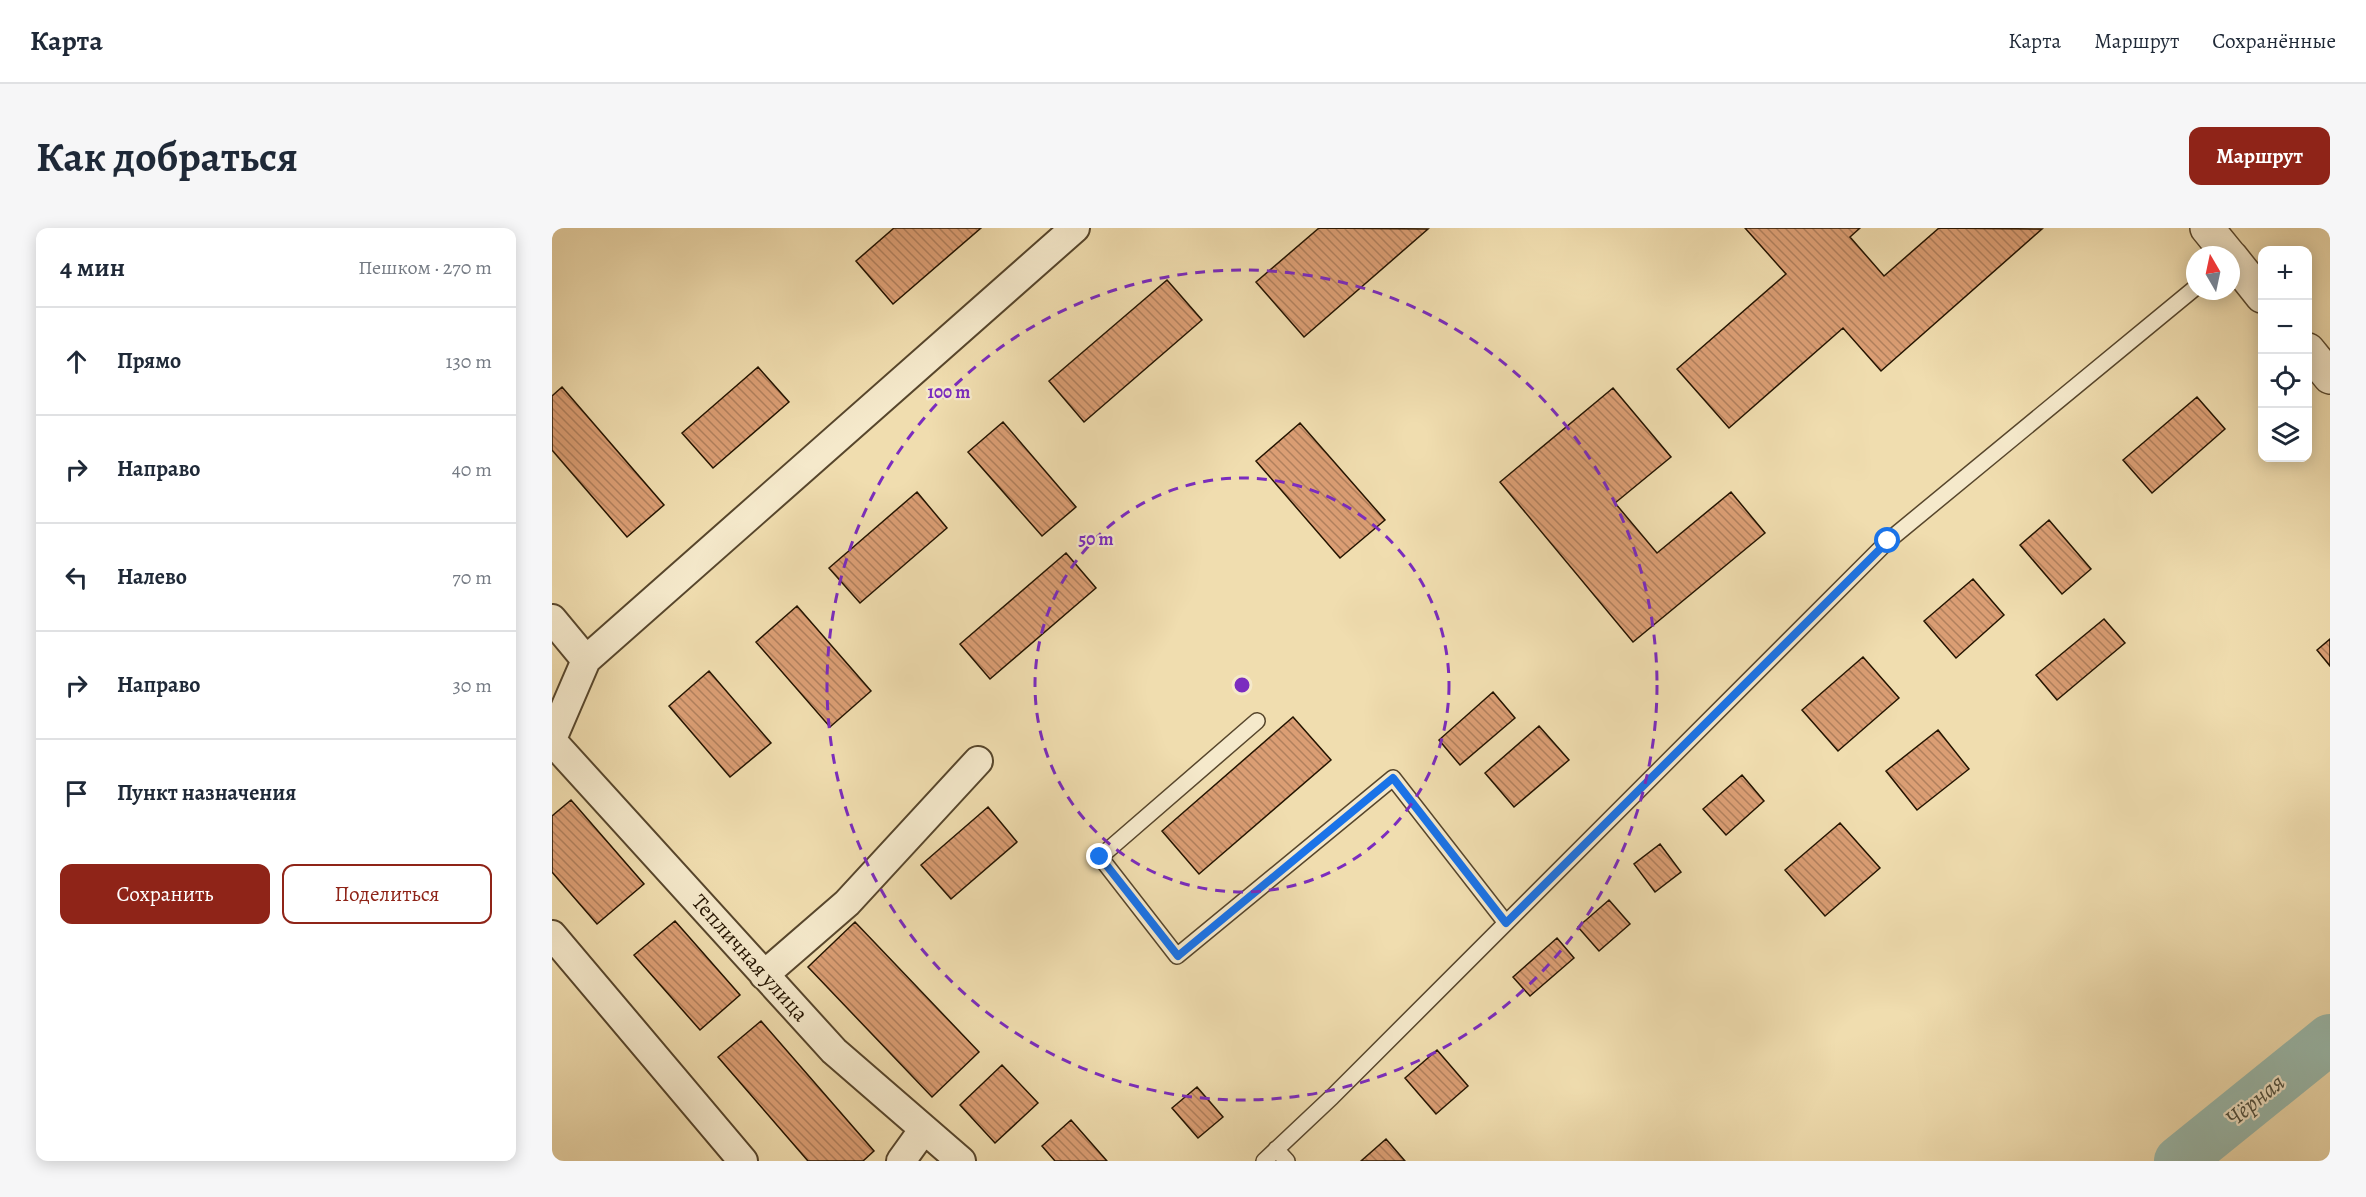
<!DOCTYPE html>
<html lang="ru">
<meta charset="utf-8">
<style>
:root{--surface:#fff;--page:#f6f6f7;--text:#1f2937;--muted:#747a83;--line:#e0e1e3;--accent:#8f2418}
body{margin:0;font-family:Alegreya,serif;background:var(--page);color:var(--text)}
.controls{position:absolute;right:18px;top:18px;display:grid;overflow:hidden;border-radius:12px;box-shadow:0 3px 15px #0003}
.controls button{width:54px;height:54px;display:grid;place-items:center;padding:0;border:0;border-bottom:2px solid var(--line);background:var(--surface);color:var(--text);font:30px sans-serif}
.compass{position:absolute;left:1634px;top:18px;width:54px;height:54px;border-radius:50%;background:var(--surface);box-shadow:0 3px 15px #0003;rotate:351deg}
.stop{position:absolute;width:18px;height:18px;margin:-14px;border:4px solid #1a73e8;border-radius:50%;background:#fff}
.stop.end{background:#1a73e8;border-color:#fff;box-shadow:0 2px 6px #0008}
.list{margin:0;padding:0;list-style:none}
h2{display:flex;justify-content:space-between;align-items:center;height:78px;margin:0;padding:0 24px;font-size:26px}
h2 small{font-size:20px;font-weight:400;color:var(--muted)}
.list li{display:grid;grid-template-columns:39px 1fr auto;gap:18px;align-items:center;box-sizing:border-box;height:108px;padding:0 24px;border-top:2px solid var(--line)}
.list b{display:block;font-size:22px;white-space:nowrap}
.list em{font-size:20px;font-style:normal;color:var(--muted)}
.actions{display:flex;gap:12px;padding:18px 24px}
.actions a{flex:1;padding:14px 0;border:2px solid var(--accent);border-radius:12px;text-align:center;font-size:21px;color:var(--accent)}
.actions .main{background:var(--accent);color:#fff}
.icon{flex:none;width:33px;height:33px;fill:none;stroke:currentColor;stroke-width:2;stroke-linecap:round;stroke-linejoin:round}
.map{position:relative;flex:none;width:1778px;height:933px;overflow:hidden;border-radius:12px}
header{display:flex;align-items:center;gap:36px;box-sizing:border-box;height:84px;padding:0 30px;background:var(--surface);border-bottom:2px solid var(--line)}
header strong{font-size:28px}
nav{display:flex;gap:33px;margin-inline-start:auto;font-size:21px}
.intro{display:flex;align-items:center;justify-content:space-between;box-sizing:border-box;height:144px;padding:0 36px}
h1{margin:0;font-size:42px}
.button{padding:15px 27px;border-radius:12px;background:var(--accent);color:#fff;font-size:21px;font-weight:700}
main{display:flex;gap:36px;padding:0 36px}
aside{flex:1;background:var(--surface);border-radius:12px;box-shadow:0 3px 15px #0003}
.map>svg:first-child{display:block}
.lines{fill:none;stroke-linecap:round;stroke-linejoin:round}
.river{stroke:#9abbae;stroke-width:50}
.building{fill:url(#building-back-hatch);stroke:#241401;stroke-width:1.5}
.service-casing{stroke:#57462c;stroke-width:18}
.minor-casing{stroke:#57462c;stroke-width:32}
.tertiary-casing{stroke:#57462c;stroke-width:36}
.service{stroke:#f5e9cb;stroke-width:15}
.minor{stroke:#f5e9cb;stroke-width:28}
.tertiary{stroke:#f5e9cb;stroke-width:33}
.route{stroke:#1a73e8;stroke-width:8}
.ring{fill:none;stroke:#7b2cbf;stroke-width:3;stroke-dasharray:10 8}
.labels{text-anchor:middle;dominant-baseline:central;stroke-width:4.5;stroke-linejoin:round;paint-order:stroke}
.street-label{font-size:22px;fill:#241401;stroke:#f5e9cb}
.water-label{font-size:24px;font-style:italic;fill:#4d4e3e;stroke:#f5e9cb}
.centre{fill:#7b2cbf;stroke:#f5e9cb;stroke-width:3}
.ring-label{font-size:18px;text-anchor:middle;font-weight:bold;fill:#7b2cbf;stroke:#f5e9cb;stroke-width:4.5;stroke-linejoin:round;paint-order:stroke}
</style>
<header>
<strong>Карта</strong>
<nav><a>Карта</a><a>Маршрут</a><a>Сохранённые</a></nav>
</header>
<div class="intro"><h1>Как добраться</h1><a class="button">Маршрут</a></div>
<main>
<aside>
<h2>4 мин<small>Пешком · 270 m</small></h2>
<ul class="list">
<li><svg class="icon" aria-label="ahead" viewBox="0 0 24 24"><path d="M12 20V5M6 11l6-6 6 6"/></svg><div><b>Прямо</b></div><em>130 m</em></li>
<li><svg class="icon" aria-label="right" viewBox="0 0 24 24"><path d="M7 20v-9h11M14 6l5 5-5 5"/></svg><div><b>Направо</b></div><em>40 m</em></li>
<li><svg class="icon" aria-label="left" viewBox="0 0 24 24"><path d="M17 20v-9H6M10 6l-5 5 5 5"/></svg><div><b>Налево</b></div><em>70 m</em></li>
<li><svg class="icon" aria-label="right" viewBox="0 0 24 24"><path d="M7 20v-9h11M14 6l5 5-5 5"/></svg><div><b>Направо</b></div><em>30 m</em></li>
<li><svg class="icon" aria-label="arrive" viewBox="0 0 24 24"><path d="M6 21V4h12l-3 4 3 4H6"/></svg><div><b>Пункт назначения</b></div></li>
</ul>
<div class="actions"><a class="main">Сохранить</a><a>Поделиться</a></div>
</aside>
<div class="map">
<svg width="1778" height="933" viewBox="0 0 1778 933">
<defs>
<pattern id="building-back-hatch" width="6" height="6" patternUnits="userSpaceOnUse" patternTransform="scale(1.5)"><rect width="6" height="6" fill="#db9e74"/><path d="M-1 5l2 2M0 0l6 6M5-1l2 2" fill="none" stroke="#b1805d"/></pattern>
</defs>
<rect width="100%" height="100%" fill="#f0ddaf"/>
<filter id="stains"><feTurbulence type="fractalNoise" baseFrequency=".00333" numOctaves="4"/><feColorMatrix values="0 0 0 0 .2 0 0 0 0 .09 0 0 0 0 .02 0 0 0 .5 -.17"/></filter>
<radialGradient id="worn" r=".72"><stop offset=".6" stop-color="#630" stop-opacity="0"/><stop offset="1" stop-color="#630" stop-opacity=".3"/></radialGradient>
<g class="lines">
<path class="river" d="M1627,933L1778,811"/>
</g>
<path class="building" d="M342,0H429L341,76L304,33Z
M767,0L876,1L752,109L704,54Z
M1193,0H1308L1298,9L1332,48L1387,0L1490,1L1329,143L1291,100L1177,200L1125,141L1234,46Z
M615,52L650,92L532,194L497,153Z
M206,139L237,174L161,240L130,205Z
M10,159L112,277L75,309L0,222V168Z
M1061,160L1119,229L1063,275L1105,325L1179,264L1213,305L1081,414L948,254Z
M1645,169L1673,201L1600,265L1571,232Z
M451,194L524,279L490,308L416,224Z
M748,195L833,292L788,330L704,233Z
M365,264L395,300L308,375L277,340Z
M1497,292L1539,341L1510,366L1468,317Z
M514,325L544,360L438,451L408,416Z
M1421,351L1452,387L1404,430L1372,393Z
M245,378L319,463L278,499L204,414Z
M1552,391L1573,415L1505,472L1484,447Z
M1778,411V438L1765,422Z
M1311,429L1347,470L1286,523L1250,482Z
M157,443L219,515L178,549L117,478Z
M941,464L963,490L908,537L887,512Z
M741,489L779,532L647,646L610,603Z
M987,498L1017,532L962,579L933,545Z
M1386,502L1417,541L1365,582L1334,543Z
M1190,547L1212,573L1174,607L1151,581Z
M19,572L92,656L45,696L0,644V588Z
M436,579L465,614L399,671L369,637Z
M1288,595L1328,640L1273,688L1233,642Z
M1108,616L1129,644L1103,664L1082,636Z
M1057,672L1078,696L1047,723L1026,699Z
M123,693L188,767L148,802L82,727Z
M303,694L427,824L380,869L256,739Z
M1005,710L1022,730L978,768L961,749Z
M209,793L322,923L311,933H256L166,829Z
M885,822L916,858L884,886L853,850Z
M450,837L486,875L443,915L408,877Z
M645,859L671,889L646,910L620,880Z
M519,892L555,933H503L490,918Z
M834,911L853,933H809Z"/>
<g class="lines">
<defs>
<path id="service" d="M705,493L548,629L625,728L841,550L954,695
M724,921L735,933
M712,933L780,869L1336,313L1643,60"/>
<path id="minor" d="M0,391L34,432L0,511
M34,432L523,0
M0,513L282,823L409,933
M0,707L191,933
M212,747L295,675L426,533
M349,933L372,901"/>
<path id="tertiary" d="M1655,0L1677,27
M1679,29L1710,68
M1756,122L1778,149"/>
</defs>
<use href="#service" class="service-casing"/>
<use href="#minor" class="minor-casing"/>
<use href="#tertiary" class="tertiary-casing"/>
<use href="#service" class="service"/>
<use href="#minor" class="minor"/>
<use href="#tertiary" class="tertiary"/>
</g>
<g class="lines">
<path class="route" d="M548,629L626,728L841,550L954,695L1336,313"/>
</g>
<g class="ring">
<circle cx="690" cy="457" r="207"/>
<circle cx="690" cy="457" r="415"/>
</g>
<g class="labels">
<g class="street-label">
<text transform="translate(198 730) rotate(48)">Тепличная улица</text>
</g>
<g class="water-label">
<text transform="translate(1703 872) rotate(-39)">Чёрная</text>
</g>
</g>
<circle cx="690" cy="457" r="9" class="centre"/>
<g class="ring-label">
<text x="397" y="170">100 m</text>
<text x="544" y="317">50 m</text>
</g>
<rect width="100%" height="100%" filter="url(#stains)"/>
<rect width="100%" height="100%" fill="url(#worn)"/>
</svg>
<div class="controls">
<button>+</button>
<button>−</button>
<button><svg class="icon" aria-label="locate" viewBox="0 0 24 24"><circle cx="12" cy="12" r="6"/><path d="M12 2v4M12 18v4M2 12h4M18 12h4"/></svg></button>
<button><svg class="icon" aria-label="layers" viewBox="0 0 24 24"><path d="M12 4l9 5-9 5-9-5zM3 14l9 5 9-5"/></svg></button>
</div>
<svg class="compass" viewBox="-18 -18 36 36"><path d="M0-13l5 13h-10z" fill="#e53935"/><path d="M0 13l5-13h-10z" fill="#747a83"/></svg>
<div class="stop" style="left:1336px;top:313px"></div>
<div class="stop end" style="left:548px;top:629px"></div>
</div>
</main>
